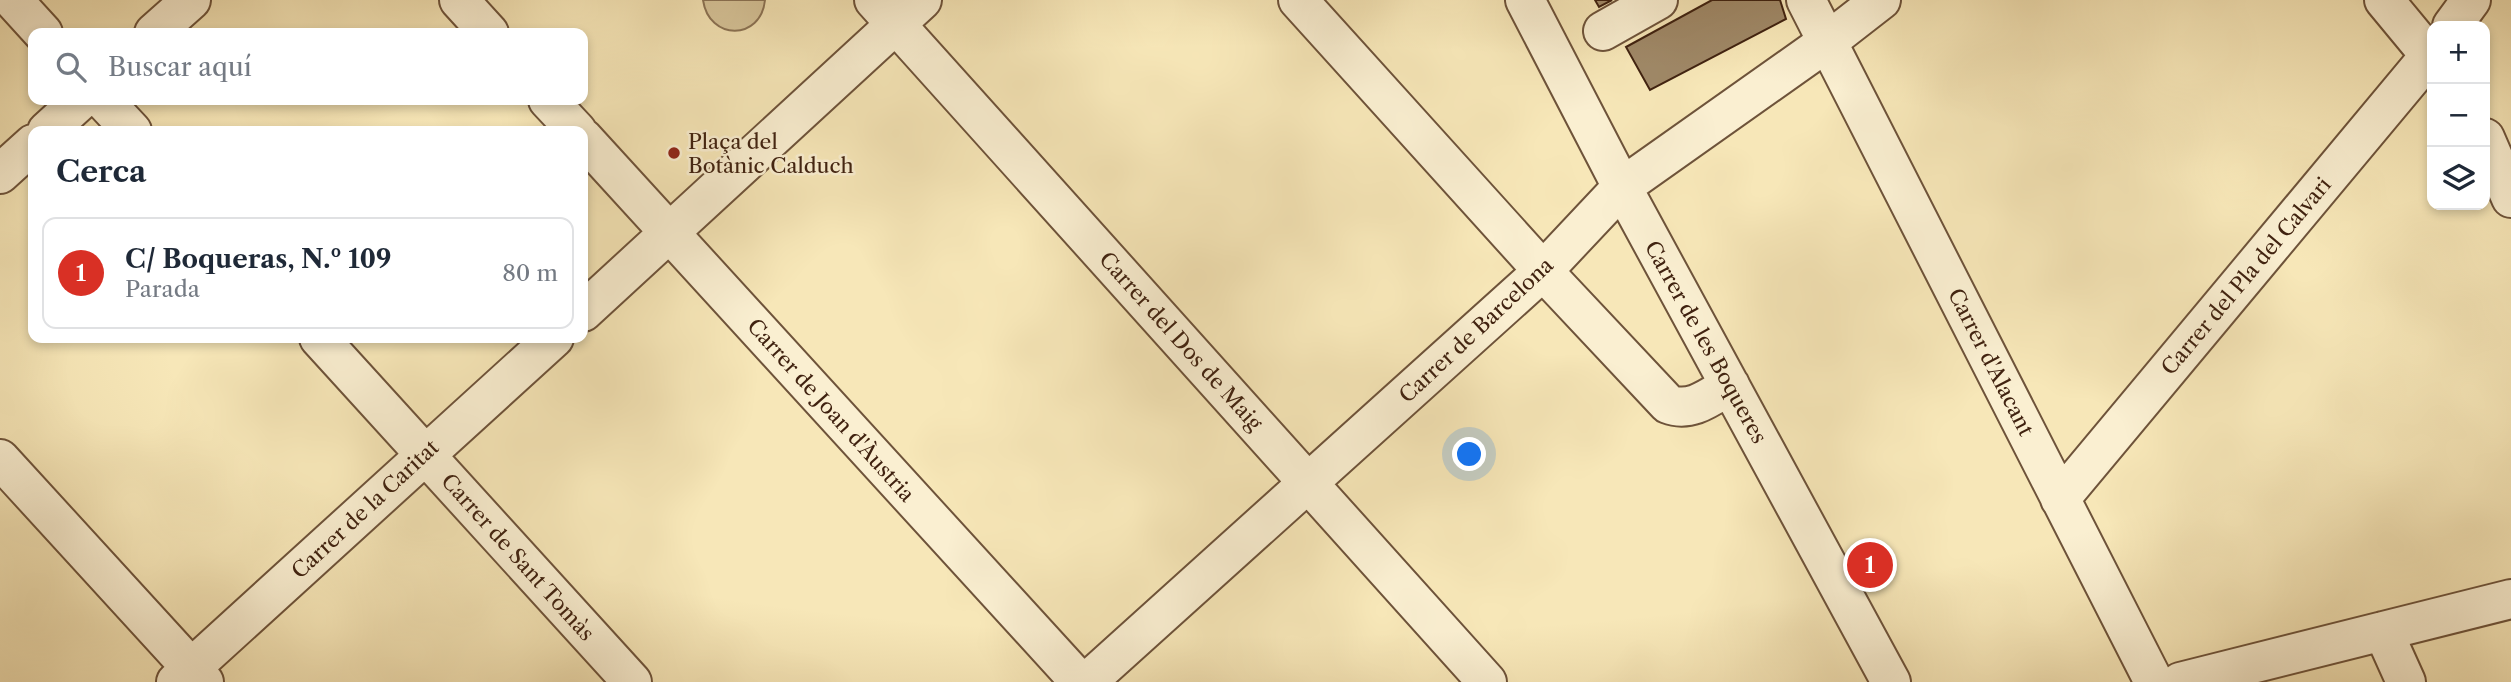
<!DOCTYPE html>
<html lang="es">
<meta charset="utf-8">
<style>
:root{--surface:#fff;--page:#f2f2f3;--text:#1f2937;--muted:#747a83;--line:#e0e1e3;--accent:#d93025}
body{margin:0;font-family:"Libre Caslon Text",serif;background:var(--page);color:var(--text)}
.controls{position:absolute;right:21px;top:21px;display:grid;overflow:hidden;border-radius:14px;box-shadow:0 4px 10px #0003}
.controls button{width:63px;height:63px;display:grid;place-items:center;padding:0;border:0;border-bottom:2px solid var(--line);background:var(--surface);color:var(--text);font:35px sans-serif}
.you{position:absolute;left:1470px;top:455px;width:24px;height:24px;margin:-18px;border:5px solid #fff;border-radius:50%;background:#1a73e8;box-shadow:0 0 0 10px #1a73e833}
.badge{display:grid;place-items:center;width:46px;height:46px;border-radius:50%;background:var(--accent);color:#fff;font-size:23px;font-weight:700}
.pin{position:absolute;translate:-50% -50%;border:4px solid #fff;box-shadow:0 2px 7px #0006}
.list{margin:0;padding:0;list-style:none}
h2{display:flex;justify-content:space-between;align-items:center;height:91px;margin:0;padding:0 28px;font-size:30px}
h2 small{font-size:23px;font-weight:400;color:var(--muted)}
.list li{display:grid;grid-template-columns:46px 1fr auto;gap:21px;align-items:center;box-sizing:border-box;height:112px;margin:0 14px 14px;padding:0 14px;border:2px solid var(--line);border-radius:14px}
.list b{display:block;font-size:26px;white-space:nowrap}
.list p{margin:0;font-size:23px;white-space:nowrap;color:var(--muted)}
.list em{font-size:23px;font-style:normal;color:var(--muted)}
.icon{flex:none;width:38px;height:38px;fill:none;stroke:currentColor;stroke-width:2;stroke-linecap:round;stroke-linejoin:round}
.map{position:relative;flex:none;width:2511px;height:682px;overflow:hidden}
.search{position:absolute;background:var(--surface);box-shadow:0 4px 10px #0003;left:28px;top:28px;width:560px;height:77px;display:flex;align-items:center;gap:18px;box-sizing:border-box;padding:0 24px;border-radius:14px;color:var(--muted);font-size:26px}
.panel{position:absolute;background:var(--surface);box-shadow:0 4px 10px #0003;left:28px;top:126px;width:560px;height:217px;border-radius:14px}
.map>svg:first-child{display:block}
.green{fill:#d8c69b;stroke:#8c7456;stroke-width:2}
.building{fill:#9f8867;stroke:#402210;stroke-width:2}
.lines{fill:none;stroke-linecap:round;stroke-linejoin:round}
.minor-casing{stroke:#6e533a;stroke-width:42}
.minor{stroke:#faefd1;stroke-width:38}
.poi-dot{fill:#8f2418;stroke:#faefd1;stroke-width:2.5}
.labels{text-anchor:middle;dominant-baseline:central;stroke-width:5;stroke-linejoin:round;paint-order:stroke}
.poi-label{font-size:21px;fill:#402210;stroke:#faefd1;text-anchor:start}
.street-label{font-size:21px;fill:#402210;stroke:#faefd1}
</style>
<div class="map">
<svg width="2511" height="682" viewBox="0 0 2511 682">
<rect width="100%" height="100%" fill="#f7e7b8"/>
<filter id="stains"><feTurbulence type="fractalNoise" baseFrequency=".00286" numOctaves="4"/><feColorMatrix values="0 0 0 0 .2 0 0 0 0 .09 0 0 0 0 .02 0 0 0 .5 -.17"/></filter>
<radialGradient id="worn" r=".72"><stop offset=".6" stop-color="#630" stop-opacity="0"/><stop offset="1" stop-color="#630" stop-opacity=".3"/></radialGradient>
<path class="green" d="M703,0H765C761,41 709,41 703,0Z"/>
<path class="building" d="M1595,0H1612L1599,7Z
M1712,0H1780L1786,19L1650,90L1626,47Z"/>
<g class="lines">
<defs>
<path id="minor" d="M13,0L43,33
M459,0L489,33
M874,0L1487,682
M1298,0L1543,271L1668,404C1691,413 1710,397 1730,385
M1525,0L1622,187L1891,682
M1806,0L2154,682
M2384,0L2432,58
M2452,26L2471,0
M1603,31L1658,0
M154,33L191,0
M103,100L132,131
M548,100L577,131
M47,131L81,100
M583,138L1080,682
M2485,138L2511,198
M0,174L33,144
M583,312L922,0
M319,338L632,682
M0,459L204,682
M2060,499L2432,53
M2383,631L2406,682
M176,682L554,338
M1087,682L1543,271L1622,187L1827,42L1881,0
M2180,682L2511,599"/>
</defs>
<use href="#minor" class="minor-casing"/>
<use href="#minor" class="minor"/>
</g>
<circle class="poi-dot" cx="674" cy="153" r="7"/>
<g class="labels">
<g class="poi-label">
<text x="688" y="141">Plaça del<tspan x="688" dy="24">Botànic Calduch</tspan></text>
</g>
<g class="street-label">
<text transform="translate(2246 276) rotate(-50)">Carrer del Pla del Calvari</text>
<text transform="translate(1476 330) rotate(-43)">Carrer de Barcelona</text>
<text transform="translate(1181 341) rotate(48)">Carrer del Dos de Maig</text>
<text transform="translate(1706 342) rotate(61)">Carrer de les Boqueres</text>
<text transform="translate(1991 362) rotate(63)">Carrer d'Alacant</text>
<text transform="translate(831 410) rotate(48)">Carrer de Joan d'Àustria</text>
<text transform="translate(365 509) rotate(-43)">Carrer de la Caritat</text>
<text transform="translate(518 557) rotate(48)">Carrer de Sant Tomàs</text>
</g>
</g>
<rect width="100%" height="100%" filter="url(#stains)"/>
<rect width="100%" height="100%" fill="url(#worn)"/>
</svg>
<div class="controls">
<button>+</button>
<button>−</button>
<button><svg class="icon" aria-label="layers" viewBox="0 0 24 24"><path d="M12 4l9 5-9 5-9-5zM3 14l9 5 9-5"/></svg></button>
</div>
<div class="you"></div>
<div class="pin badge" style="left:1870px;top:565px">1</div>
<div class="search"><svg class="icon" aria-label="search" viewBox="0 0 24 24"><circle cx="10" cy="10" r="6"/><path d="M15 15l6 6"/></svg>Buscar aquí</div>
<section class="panel">
<h2>Cerca<small></small></h2>
<ul class="list">
<li><span class="badge">1</span><div><b>C/ Boqueras, N.º 109</b><p>Parada</p></div><em>80 m</em></li>
</ul>
</section>
</div>
